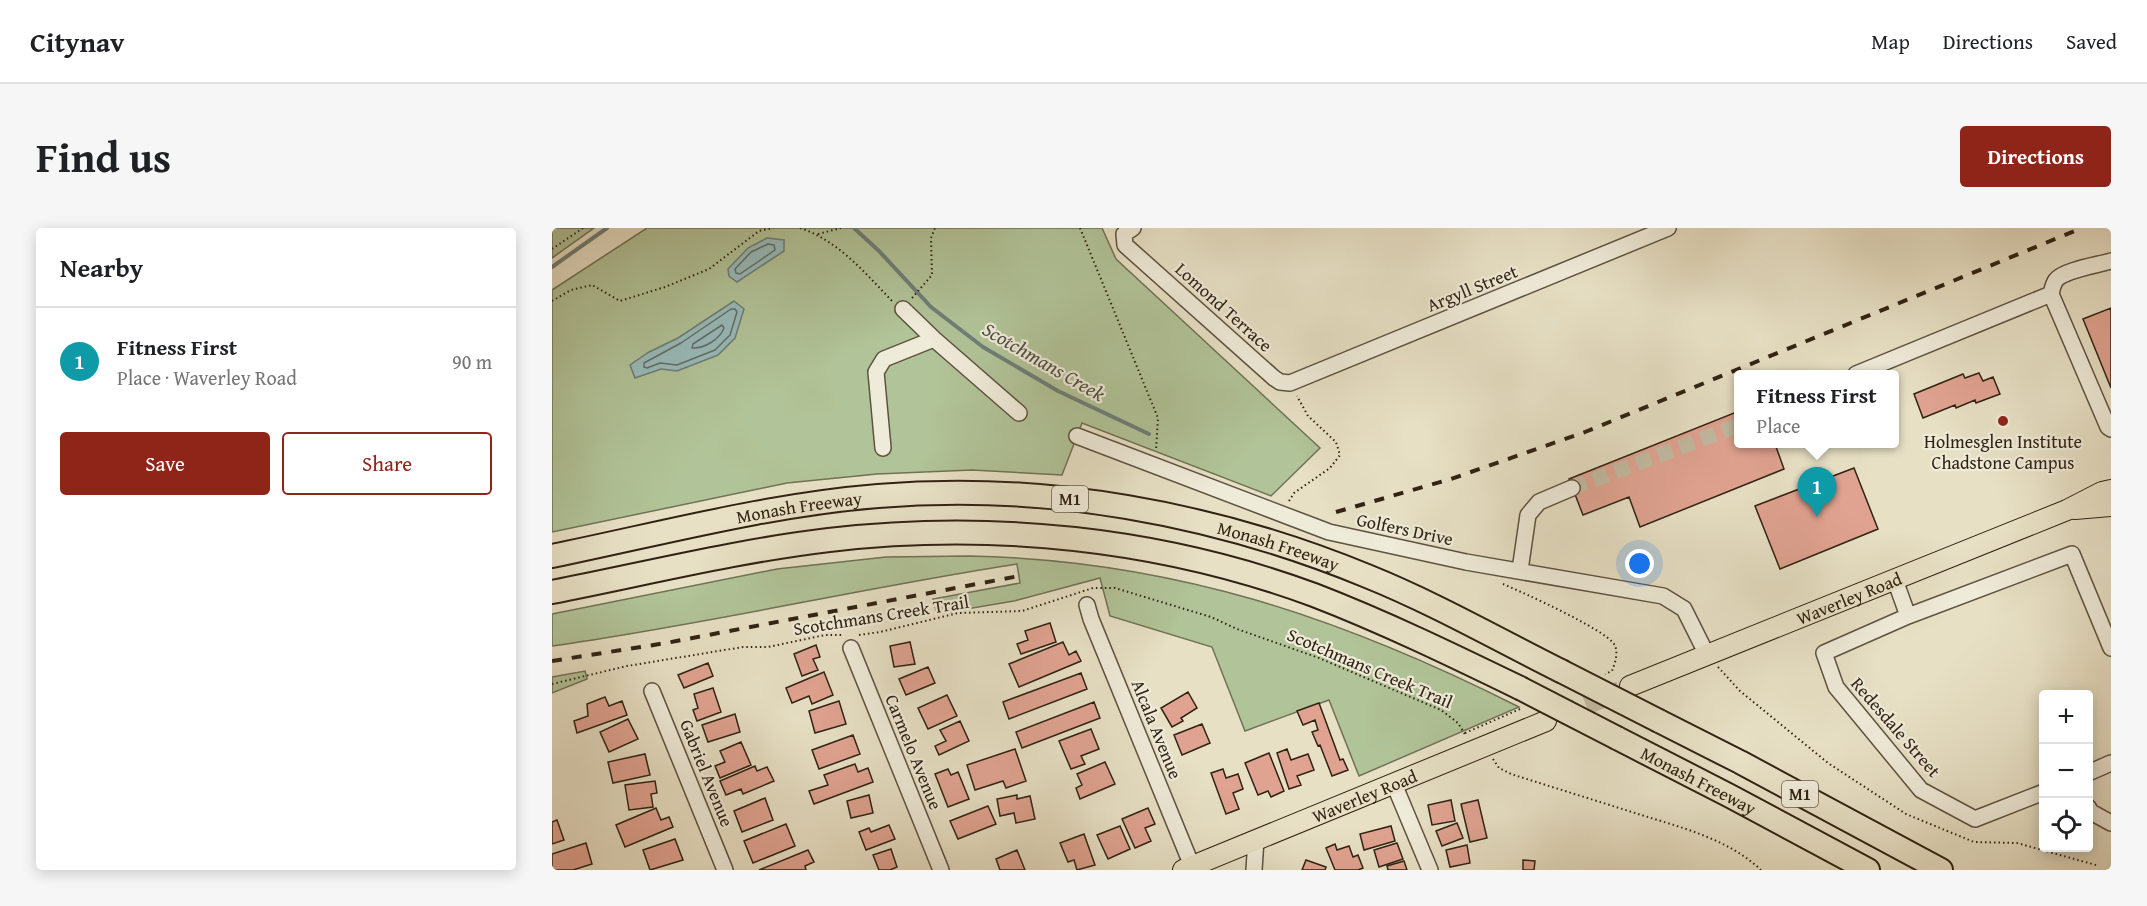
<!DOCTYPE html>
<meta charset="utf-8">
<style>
:root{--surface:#fff;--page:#f6f6f6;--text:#202124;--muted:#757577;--line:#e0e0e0;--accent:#8f2418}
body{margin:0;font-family:"Gentium Book Plus",serif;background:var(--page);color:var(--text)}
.controls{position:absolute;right:18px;bottom:18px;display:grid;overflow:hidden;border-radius:6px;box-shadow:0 3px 15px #0003}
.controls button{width:54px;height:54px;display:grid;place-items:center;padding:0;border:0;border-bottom:2px solid var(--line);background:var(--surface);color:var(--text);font:30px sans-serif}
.you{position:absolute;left:1088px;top:336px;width:21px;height:21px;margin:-15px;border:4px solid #fff;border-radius:50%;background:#1a73e8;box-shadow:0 0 0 9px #1a73e833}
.badge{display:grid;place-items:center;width:39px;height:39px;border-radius:50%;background:var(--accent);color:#fff;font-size:20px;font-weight:700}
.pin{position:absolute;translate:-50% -50px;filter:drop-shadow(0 2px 3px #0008)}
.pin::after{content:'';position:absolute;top:32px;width:21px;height:18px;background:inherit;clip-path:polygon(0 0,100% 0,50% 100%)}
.popup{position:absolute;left:1182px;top:142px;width:165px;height:78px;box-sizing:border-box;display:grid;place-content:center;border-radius:6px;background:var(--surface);filter:drop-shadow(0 2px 4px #0005);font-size:20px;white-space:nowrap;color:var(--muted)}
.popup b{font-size:22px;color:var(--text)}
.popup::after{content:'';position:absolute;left:50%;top:100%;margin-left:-12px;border:12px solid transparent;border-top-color:var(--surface)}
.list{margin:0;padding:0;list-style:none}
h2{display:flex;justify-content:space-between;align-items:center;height:78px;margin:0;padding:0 24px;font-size:26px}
h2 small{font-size:20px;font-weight:400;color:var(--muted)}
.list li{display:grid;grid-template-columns:39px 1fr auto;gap:18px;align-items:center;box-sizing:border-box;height:108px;padding:0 24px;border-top:2px solid var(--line)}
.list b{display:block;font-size:22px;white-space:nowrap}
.list p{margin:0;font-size:20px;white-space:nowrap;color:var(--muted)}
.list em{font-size:20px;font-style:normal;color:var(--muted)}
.actions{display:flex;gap:12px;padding:18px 24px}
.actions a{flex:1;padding:14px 0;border:2px solid var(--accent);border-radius:6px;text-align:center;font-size:21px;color:var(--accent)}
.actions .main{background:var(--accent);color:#fff}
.icon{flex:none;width:33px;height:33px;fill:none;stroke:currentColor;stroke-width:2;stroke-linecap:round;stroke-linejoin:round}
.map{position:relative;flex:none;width:1559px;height:642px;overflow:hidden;border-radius:6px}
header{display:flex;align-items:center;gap:36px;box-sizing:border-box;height:84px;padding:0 30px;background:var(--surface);border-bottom:2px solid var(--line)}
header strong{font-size:28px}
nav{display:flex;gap:33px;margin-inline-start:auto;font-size:21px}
.intro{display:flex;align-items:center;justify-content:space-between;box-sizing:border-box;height:144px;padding:0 36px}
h1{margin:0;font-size:42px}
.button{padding:15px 27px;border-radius:6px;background:var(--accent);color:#fff;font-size:21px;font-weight:700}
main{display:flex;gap:36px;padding:0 36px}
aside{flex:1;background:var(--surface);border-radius:6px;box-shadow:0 3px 15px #0003}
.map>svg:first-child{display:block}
.green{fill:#b1c398;stroke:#707256;stroke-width:1.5}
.water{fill:#98bbbb;stroke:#6e7e78;stroke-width:1.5}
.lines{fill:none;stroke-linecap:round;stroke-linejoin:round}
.shore{stroke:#646e67;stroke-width:1.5}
.stream{stroke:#6e7e78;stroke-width:4}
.building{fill:#e0a391;stroke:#302213;stroke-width:1.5}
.minor-tunnel{stroke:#c2baa1;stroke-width:15;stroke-dasharray:15 8;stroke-linecap:butt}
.major-tunnel{stroke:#c2baa1;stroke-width:20;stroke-dasharray:20 10;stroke-linecap:butt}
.minor-casing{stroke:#5e5240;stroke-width:18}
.major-casing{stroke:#302213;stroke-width:22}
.highway-casing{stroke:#302213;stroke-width:26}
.path{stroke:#302213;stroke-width:2;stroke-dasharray:1.5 3;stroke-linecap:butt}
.minor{stroke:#efebd9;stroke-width:15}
.major{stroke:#e7e0c5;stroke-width:20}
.highway{stroke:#e7e0c5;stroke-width:22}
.rail{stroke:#302213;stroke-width:4;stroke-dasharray:10 10;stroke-linecap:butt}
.highway-bridge-casing{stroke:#302213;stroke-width:26;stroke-linecap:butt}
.highway-bridge{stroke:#e7e0c5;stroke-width:22}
.poi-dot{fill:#8f2418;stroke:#efebd9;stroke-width:2}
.labels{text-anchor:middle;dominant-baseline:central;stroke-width:4.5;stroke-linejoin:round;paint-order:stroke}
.shield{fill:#efebd9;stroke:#695e4e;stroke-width:1.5}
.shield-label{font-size:16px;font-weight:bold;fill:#302213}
.street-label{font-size:18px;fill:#302213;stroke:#efebd9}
.poi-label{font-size:18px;fill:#302213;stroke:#efebd9}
.water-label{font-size:20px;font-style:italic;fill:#4f5045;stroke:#efebd9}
</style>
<header>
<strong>Citynav</strong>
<nav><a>Map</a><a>Directions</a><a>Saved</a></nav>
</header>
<div class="intro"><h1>Find us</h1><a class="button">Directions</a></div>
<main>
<aside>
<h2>Nearby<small></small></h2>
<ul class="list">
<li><span class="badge" style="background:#0f9aa8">1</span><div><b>Fitness First</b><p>Place · Waverley Road</p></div><em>90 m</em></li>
</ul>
<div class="actions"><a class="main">Save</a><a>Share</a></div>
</aside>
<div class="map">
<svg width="1559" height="642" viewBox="0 0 1559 642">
<rect width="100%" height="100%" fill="#e7e0c5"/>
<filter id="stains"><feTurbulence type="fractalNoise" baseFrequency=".00333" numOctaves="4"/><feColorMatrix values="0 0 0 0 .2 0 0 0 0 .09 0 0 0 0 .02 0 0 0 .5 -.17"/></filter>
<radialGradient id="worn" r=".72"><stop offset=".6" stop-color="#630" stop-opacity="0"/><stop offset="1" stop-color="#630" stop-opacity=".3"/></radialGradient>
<path class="green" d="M0,0H42L0,30Z
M95,0H550L564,31L768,220L719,268L530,195L510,247L420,242L325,246L235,255L0,304V62Z
M417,328C620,332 788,389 967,479L807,548L777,472L693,503L660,419L558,388L548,350L462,373L385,386L381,371L468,355L465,336C310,360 156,396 0,418V386L225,341L334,329Z
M33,443L35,451L0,465V449Z"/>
<path class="water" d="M215,10L232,12V23L185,54L177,48L176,41L196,20Z
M182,73L192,81L183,110L166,127L125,143L109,141L83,150L78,137L97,124L126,110Z"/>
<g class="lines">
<path class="shore" d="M216,16L222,17L223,22L188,46L184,45L183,41L199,24Z
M179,81H183L185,84L178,107L163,122L125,137L108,135L95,140L92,139V135L129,115Z
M170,97L172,100C168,111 152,121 140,120L141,116Z"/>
<path class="stream" d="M302,0L327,23L379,79L431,119L506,163L597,206
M0,39L55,0"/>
</g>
<path class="building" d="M1559,80V160L1531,91Z
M1427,145L1431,153L1441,149L1448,166L1424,175L1423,172L1404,180L1403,177L1371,190L1362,166L1411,146L1413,150Z
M1187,183V216H1223L1232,241L1088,299L1077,269L1031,287L1017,251Z
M1302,240L1326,301L1228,341L1203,278Z
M498,395L504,414L469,426L465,416L476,412L473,403Z
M358,414L363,436L342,439L338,418Z
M511,414L517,427L524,423L529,433L467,459L457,436Z
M264,417L268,429L261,431L266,442L250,448L242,426Z
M156,435L161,448L132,460L126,447Z
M376,439L383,455L354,467L347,451Z
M272,444L281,467L260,476L257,468L240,475L234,460Z
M529,445L535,461L457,491L451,474Z
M161,460L169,484L145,493L141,482L146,480L142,466Z
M636,464L645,480L629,490L631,493L620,499L609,480Z
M395,467L405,488L376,501L366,480Z
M53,469L57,478L70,473L75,487L25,505L22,493L36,488L35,476Z
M287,473L294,496L263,505L257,483Z
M542,474L548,490L470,520L464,504Z
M767,475L788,532L791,531L796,542L780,548L768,517L766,518L760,504L766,502L763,492L751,497L745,483Z
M183,486L188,504L156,514L150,497Z
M76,491L86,511L57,524L48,504Z
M408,493L417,513L387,527L383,518L394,513L388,502Z
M650,496L658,515L630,527L622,507Z
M539,501L547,521L529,528L533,536L519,541L507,513Z
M301,507L308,526L267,541L260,522Z
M189,514L199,537L168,550L163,538L173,534L168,523Z
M463,521L474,553L454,560L451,553L423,562L415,537Z
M735,521L739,532L756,526L762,542L745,548L749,557L737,561L725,525Z
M717,525L732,563L719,569L716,563L706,567L693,535Z
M93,526L98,547L61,555L56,534Z
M553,534L563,556L528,571L524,560L530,557L525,546Z
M303,536L306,544L316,540L321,554L262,576L257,563L276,557L272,547Z
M203,538L205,543L215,539L222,553L191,566L189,561L174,567L168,553Z
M396,541L399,547L406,544L417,571L396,579L383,546Z
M671,541L674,550L686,546L691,561L681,565L687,581L674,586L659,545Z
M103,553L105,565L99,566L101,579L77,582L73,557Z
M317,567L321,585L299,590L295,573Z
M465,567V571L478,568L483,591L464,595L462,585L448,588L445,571Z
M213,570L221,592L190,604L182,583Z
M899,572L903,593L880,597L876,577Z
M926,572L935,610L918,614L909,576Z
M436,578L444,596L406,611L398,593Z
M104,580L109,592L117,589L121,599L73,619L64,597Z
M596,580L603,596L593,600L599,613L583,620L570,591Z
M5,592L12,612L0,616V594Z
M905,595L911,610L890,618L884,603Z
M234,596L243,618L201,635L192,613Z
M337,597L343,611L314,622L307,604L317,600L319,604Z
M568,598L578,621L556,631L545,607Z
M839,598L843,613L812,622L808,606Z
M532,606L543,637L525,642L522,632L516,634L508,615Z
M123,611L131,632L98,642L91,622Z
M34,615L40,636L21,642H0V626Z
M845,615L851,631L827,639L822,622Z
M783,616L785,622L797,618L801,629L806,627L811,640L806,642H783L774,620Z
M915,617L918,635L898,639L894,622Z
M339,621L345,639L338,642H327L321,627Z
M256,622L262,634L253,638L254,642H207Z
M465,622L473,642H448L444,631Z
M754,632L774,639L773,642H750Z
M971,632L983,633L982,642H971Z
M852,633L855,642H836L835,638Z"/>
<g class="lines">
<path class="minor-tunnel" d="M1020,260L1187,197"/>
<path class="major-tunnel" d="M1006,488L1068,463"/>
<defs>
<path id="minor" d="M581,0L572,6L573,17L722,150L728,154L738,155L1116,0
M1499,66L1556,199L1559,201
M351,81L382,111L467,185
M1304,146L1499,66C1500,62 1501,56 1504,52C1512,42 1546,37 1559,33
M525,208L777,304L914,334L1111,368L1132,381L1155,427
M331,220L324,144L332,131L382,111
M968,342L976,287L987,274L1020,260
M1343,352L1356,388
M535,377L539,391L640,638
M299,420L389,642
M100,463L173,642
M1536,545L1559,535
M842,556L878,642
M1492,564L1423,591L1369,562L1284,459L1272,425L1356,388L1520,326L1559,420
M1536,579L1539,584L1559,595
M702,642L704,611"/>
<g id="major">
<path d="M1523,281L1559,278"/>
<path id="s1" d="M1078,458L1515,282L1550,264L1559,262"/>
<path id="s2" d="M631,642L994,493"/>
</g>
<g id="highway">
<path id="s3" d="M0,328C108,306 215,277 326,268C492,254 662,285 815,348C882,375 945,411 1009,443"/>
<path d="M0,364C92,346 184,323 277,312C439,293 608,310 762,367C832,394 900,427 968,460"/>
<path d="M1107,493L1188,534L1389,642"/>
<path id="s4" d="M1065,510L1178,568L1316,642"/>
</g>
</defs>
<use href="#minor" class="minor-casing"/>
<use href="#major" class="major-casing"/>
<use href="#highway" class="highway-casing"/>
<path class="path" d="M248,0C287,13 313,45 341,74
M528,0L606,190L604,222
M266,6L289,0
M0,21L31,0
M360,70L380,47L379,10L383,0
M0,73L19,62L40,57L68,73L113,59L157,41L207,3L221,0
M737,273L742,265L778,240L788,227L784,214L756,188L745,168
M951,356C972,365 1052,401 1062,416C1067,424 1063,435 1060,443L1053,446
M307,407L328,404L406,385L470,383L541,360H563L659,389L685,401L767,430L889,482L906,495L914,508
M1166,439L1188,463L1276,535L1354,586L1422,614L1465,615L1544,637
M0,456L75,438L191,419H216L273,407H292
M913,505L968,481
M941,531L947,540L959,546C1000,559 1042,572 1083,585C1127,599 1175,610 1209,642"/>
<use href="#minor" class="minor"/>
<use href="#major" class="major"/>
<use href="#highway" class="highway"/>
<path class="rail" d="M784,284L899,251L1033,204L1530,0
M0,433L114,415L467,348"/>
<defs>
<path id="highway-bridge" d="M1009,443L1107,493
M968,460L1065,510"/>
</defs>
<use href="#highway-bridge" class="highway-bridge-casing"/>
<use href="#highway-bridge" class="highway-bridge"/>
</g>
<circle class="poi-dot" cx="1451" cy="193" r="6"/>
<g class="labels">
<g class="shield">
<rect x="500" y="258" width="36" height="26" rx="4.5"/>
<rect x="1230" y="553" width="36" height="26" rx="4.5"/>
</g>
<g class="shield-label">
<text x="518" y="271">M1</text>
<text x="1248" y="566">M1</text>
</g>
<g class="street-label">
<text transform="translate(920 60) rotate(-22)">Argyll Street</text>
<text transform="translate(672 79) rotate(42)">Lomond Terrace</text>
<text stroke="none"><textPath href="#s3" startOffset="252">Monash Freeway</textPath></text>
<text transform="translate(853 301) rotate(12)">Golfers Drive</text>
<text stroke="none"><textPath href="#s3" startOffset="738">Monash Freeway</textPath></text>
<text stroke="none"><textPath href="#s1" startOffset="236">Waverley Road</textPath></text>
<text transform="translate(329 387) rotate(-9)">Scotchmans Creek Trail</text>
<text transform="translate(818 440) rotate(23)">Scotchmans Creek Trail</text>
<text transform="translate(1344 499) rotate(49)">Redesdale Street</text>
<text transform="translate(605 501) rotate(68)">Alcala Avenue</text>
<text transform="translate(362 524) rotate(68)">Carmelo Avenue</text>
<text transform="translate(155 545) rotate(68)">Gabriel Avenue</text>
<text stroke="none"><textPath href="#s4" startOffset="92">Monash Freeway</textPath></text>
<text stroke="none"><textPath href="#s2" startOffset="196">Waverley Road</textPath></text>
</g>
<g class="poi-label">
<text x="1451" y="213">Holmesglen Institute<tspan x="1451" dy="21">Chadstone Campus</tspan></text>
</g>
<g class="water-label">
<text transform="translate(492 133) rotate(30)">Scotchmans Creek</text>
</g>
</g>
<rect width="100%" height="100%" filter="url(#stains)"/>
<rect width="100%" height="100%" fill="url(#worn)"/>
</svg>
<div class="controls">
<button>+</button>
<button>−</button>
<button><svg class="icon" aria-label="locate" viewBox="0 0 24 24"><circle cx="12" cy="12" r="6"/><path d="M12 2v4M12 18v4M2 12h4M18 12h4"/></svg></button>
</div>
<div class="you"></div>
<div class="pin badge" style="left:1265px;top:289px;background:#0f9aa8">1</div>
<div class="popup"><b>Fitness First</b>Place</div>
</div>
</main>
